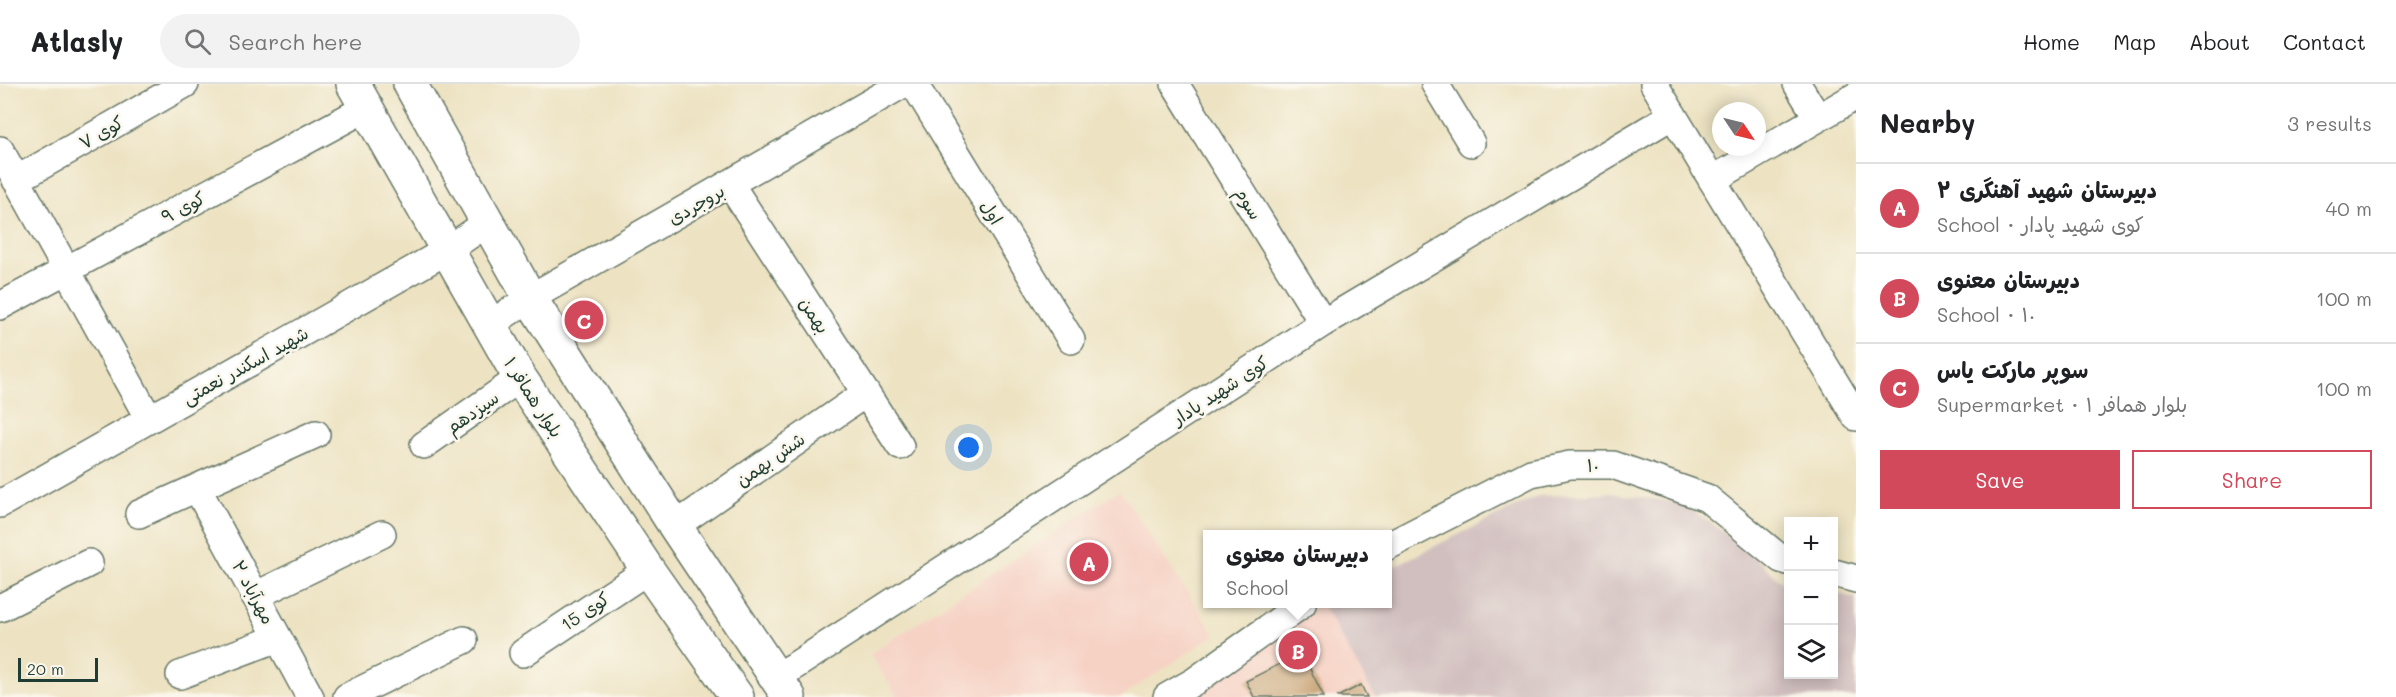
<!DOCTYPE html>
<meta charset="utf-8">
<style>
:root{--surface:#fff;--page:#f2f2f2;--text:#202124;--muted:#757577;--line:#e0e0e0;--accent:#d1495b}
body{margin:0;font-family:Mali,"Playpen Sans Arabic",sans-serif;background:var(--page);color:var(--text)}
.controls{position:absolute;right:18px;bottom:18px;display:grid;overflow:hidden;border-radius:0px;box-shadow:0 3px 15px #0003}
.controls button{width:54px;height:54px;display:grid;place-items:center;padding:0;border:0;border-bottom:2px solid var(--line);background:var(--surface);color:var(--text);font:30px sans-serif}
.compass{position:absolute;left:1712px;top:18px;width:54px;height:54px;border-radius:50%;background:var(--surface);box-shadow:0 3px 15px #0003;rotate:125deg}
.scale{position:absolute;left:18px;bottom:15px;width:80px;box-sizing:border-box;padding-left:6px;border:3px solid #1f3d34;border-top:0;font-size:16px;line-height:21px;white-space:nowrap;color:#1f3d34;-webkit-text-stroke:4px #fbf7ec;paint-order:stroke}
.you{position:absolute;left:969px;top:364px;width:21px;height:21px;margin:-15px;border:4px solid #fff;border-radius:50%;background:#1a73e8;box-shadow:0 0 0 9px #1a73e833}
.badge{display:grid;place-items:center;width:39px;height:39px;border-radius:50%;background:var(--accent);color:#fff;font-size:20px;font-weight:700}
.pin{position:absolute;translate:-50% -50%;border:3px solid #fff;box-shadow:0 2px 6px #0006}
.popup{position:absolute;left:1203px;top:446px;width:189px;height:78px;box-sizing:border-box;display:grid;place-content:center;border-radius:0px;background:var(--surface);filter:drop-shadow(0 2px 4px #0005);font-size:20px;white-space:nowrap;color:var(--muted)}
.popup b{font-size:22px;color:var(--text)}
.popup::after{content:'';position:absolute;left:50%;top:100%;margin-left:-12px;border:12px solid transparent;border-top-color:var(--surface)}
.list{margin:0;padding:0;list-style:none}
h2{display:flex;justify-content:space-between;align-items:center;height:78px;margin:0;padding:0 24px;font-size:26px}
h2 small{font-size:20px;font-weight:400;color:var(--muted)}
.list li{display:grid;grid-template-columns:39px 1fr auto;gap:18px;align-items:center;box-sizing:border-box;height:90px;padding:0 24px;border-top:2px solid var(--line)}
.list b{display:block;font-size:22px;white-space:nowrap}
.list p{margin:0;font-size:20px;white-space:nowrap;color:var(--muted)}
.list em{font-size:20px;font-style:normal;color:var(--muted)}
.actions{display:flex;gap:12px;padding:18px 24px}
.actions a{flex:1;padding:14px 0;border:2px solid var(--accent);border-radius:0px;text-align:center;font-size:21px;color:var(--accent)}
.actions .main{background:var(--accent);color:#fff}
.icon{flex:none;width:33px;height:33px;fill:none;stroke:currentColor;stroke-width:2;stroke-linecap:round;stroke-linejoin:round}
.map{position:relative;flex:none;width:1856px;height:613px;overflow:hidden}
header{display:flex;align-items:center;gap:36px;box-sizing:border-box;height:84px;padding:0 30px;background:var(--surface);border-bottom:2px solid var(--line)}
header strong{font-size:28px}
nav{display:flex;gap:33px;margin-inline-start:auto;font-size:21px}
.search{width:420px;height:54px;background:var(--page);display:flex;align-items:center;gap:15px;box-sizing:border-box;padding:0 21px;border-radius:33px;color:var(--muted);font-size:22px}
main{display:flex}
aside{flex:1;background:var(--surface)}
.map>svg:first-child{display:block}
.built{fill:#f6d2c5}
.industrial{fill:#d1bfbf}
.building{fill:#cdab81}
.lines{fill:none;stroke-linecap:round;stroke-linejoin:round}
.minor-casing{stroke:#677766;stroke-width:30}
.major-casing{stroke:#677766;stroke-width:36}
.minor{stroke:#fff;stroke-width:27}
.major{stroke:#fff;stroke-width:33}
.labels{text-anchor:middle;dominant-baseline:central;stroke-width:5;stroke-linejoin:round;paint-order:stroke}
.street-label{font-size:18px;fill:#1f3d34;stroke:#fbf7ec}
</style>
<header>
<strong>Atlasly</strong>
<div class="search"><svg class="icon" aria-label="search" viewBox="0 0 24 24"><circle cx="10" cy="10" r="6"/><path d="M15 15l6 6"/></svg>Search here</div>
<nav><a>Home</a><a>Map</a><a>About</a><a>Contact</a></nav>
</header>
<main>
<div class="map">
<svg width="1856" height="613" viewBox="0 0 1856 613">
<rect width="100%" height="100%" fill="#fbf7ec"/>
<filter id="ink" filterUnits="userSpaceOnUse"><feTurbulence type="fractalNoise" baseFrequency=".0167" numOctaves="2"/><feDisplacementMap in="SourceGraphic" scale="12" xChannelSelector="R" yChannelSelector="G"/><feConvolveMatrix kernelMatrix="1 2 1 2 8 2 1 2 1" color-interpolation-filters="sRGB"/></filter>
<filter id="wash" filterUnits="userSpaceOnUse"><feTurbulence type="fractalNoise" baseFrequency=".008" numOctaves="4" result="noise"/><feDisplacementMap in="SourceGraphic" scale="24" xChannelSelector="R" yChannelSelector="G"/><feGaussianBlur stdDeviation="1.35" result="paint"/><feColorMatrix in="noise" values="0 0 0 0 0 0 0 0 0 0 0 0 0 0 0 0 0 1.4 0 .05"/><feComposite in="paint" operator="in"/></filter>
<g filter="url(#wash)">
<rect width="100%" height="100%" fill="#ede3c3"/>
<path class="built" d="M1120,406L1215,551L1121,613H898L870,570Z
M1319,520H1322L1375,613H1176Z"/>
<path class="industrial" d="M1610,409L1681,419L1738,457L1788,504V590H1834V509L1856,514V613H1375L1322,520H1388V485L1538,412Z"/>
<g id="blocks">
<path class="building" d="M1302,569L1324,613H1254L1246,597Z
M1361,601L1367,613H1337Z"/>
</g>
</g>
<g filter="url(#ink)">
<use href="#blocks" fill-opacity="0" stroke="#677766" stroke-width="1.5"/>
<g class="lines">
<defs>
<path id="minor" d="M914,0L1071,256
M1175,0L1323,239
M1435,0L1471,59
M1654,0L1856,333
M1797,0L1818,34
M0,66L149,335
M16,96L185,0
M1712,96L1856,12
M730,100L900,362
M0,222L366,24
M489,241L530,214L903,0
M424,361L520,294
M197,404L310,613
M0,420L446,167L487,139
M139,430L316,350
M675,442L866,309
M1388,462L1531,389L1570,381H1613L1707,414L1781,475L1788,477
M1834,489L1856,495
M255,512L382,450
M0,524L89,479
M523,569L648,486
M180,591L278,554
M776,594L1323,239L1673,31
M347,613L464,556
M1167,613L1195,597L1302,520"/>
<path id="major" d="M353,0L520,294L648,486L737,613
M410,0L530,214L675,442L789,613"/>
</defs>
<use href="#minor" class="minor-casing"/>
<use href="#major" class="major-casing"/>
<use href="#minor" class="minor"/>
<use href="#major" class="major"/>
</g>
</g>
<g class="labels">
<g class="street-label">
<text transform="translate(101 48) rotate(-30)">کوی ۷</text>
<text transform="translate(1249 119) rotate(58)">سوم</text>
<text transform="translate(696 120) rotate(-30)">بروجردی</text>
<text transform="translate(183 123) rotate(-28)">کوی ۹</text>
<text transform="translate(992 128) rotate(58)">اول</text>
<text transform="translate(815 231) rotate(57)">بهمن</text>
<text transform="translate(245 281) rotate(-29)">شهید اسکندر نعمتی</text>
<text transform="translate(1220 306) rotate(-33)">کوی شهید پادار</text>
<text transform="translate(534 313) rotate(57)">بلوار همافر ۱</text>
<text transform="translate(472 328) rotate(-35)">سیزدهم</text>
<text transform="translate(770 375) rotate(-35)">شش بهمن</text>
<text x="1593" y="381">۱۰</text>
<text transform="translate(254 508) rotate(62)">مهرآباد ۲</text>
<text transform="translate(585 527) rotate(-34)">کوی 15</text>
</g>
</g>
</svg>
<div class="controls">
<button>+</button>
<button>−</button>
<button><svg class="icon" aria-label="layers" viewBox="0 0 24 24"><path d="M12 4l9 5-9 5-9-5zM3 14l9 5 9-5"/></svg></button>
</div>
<svg class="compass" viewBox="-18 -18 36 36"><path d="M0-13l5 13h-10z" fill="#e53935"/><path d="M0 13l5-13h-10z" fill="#757577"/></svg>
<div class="scale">20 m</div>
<div class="you"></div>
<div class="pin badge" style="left:1089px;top:478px">A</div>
<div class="pin badge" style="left:1298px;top:566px">B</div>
<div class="popup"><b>دبیرستان معنوی</b>School</div>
<div class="pin badge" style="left:584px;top:236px">C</div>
</div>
<aside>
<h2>Nearby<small>3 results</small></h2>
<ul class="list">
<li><span class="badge">A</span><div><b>دبیرستان شهید آهنگری ۲</b><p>School · کوی شهید پادار</p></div><em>40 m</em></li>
<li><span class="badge">B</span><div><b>دبیرستان معنوی</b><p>School · ۱۰</p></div><em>100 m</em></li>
<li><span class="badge">C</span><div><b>سوپر مارکت یاس</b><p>Supermarket · بلوار همافر ۱</p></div><em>100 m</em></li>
</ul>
<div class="actions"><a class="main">Save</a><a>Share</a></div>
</aside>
</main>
